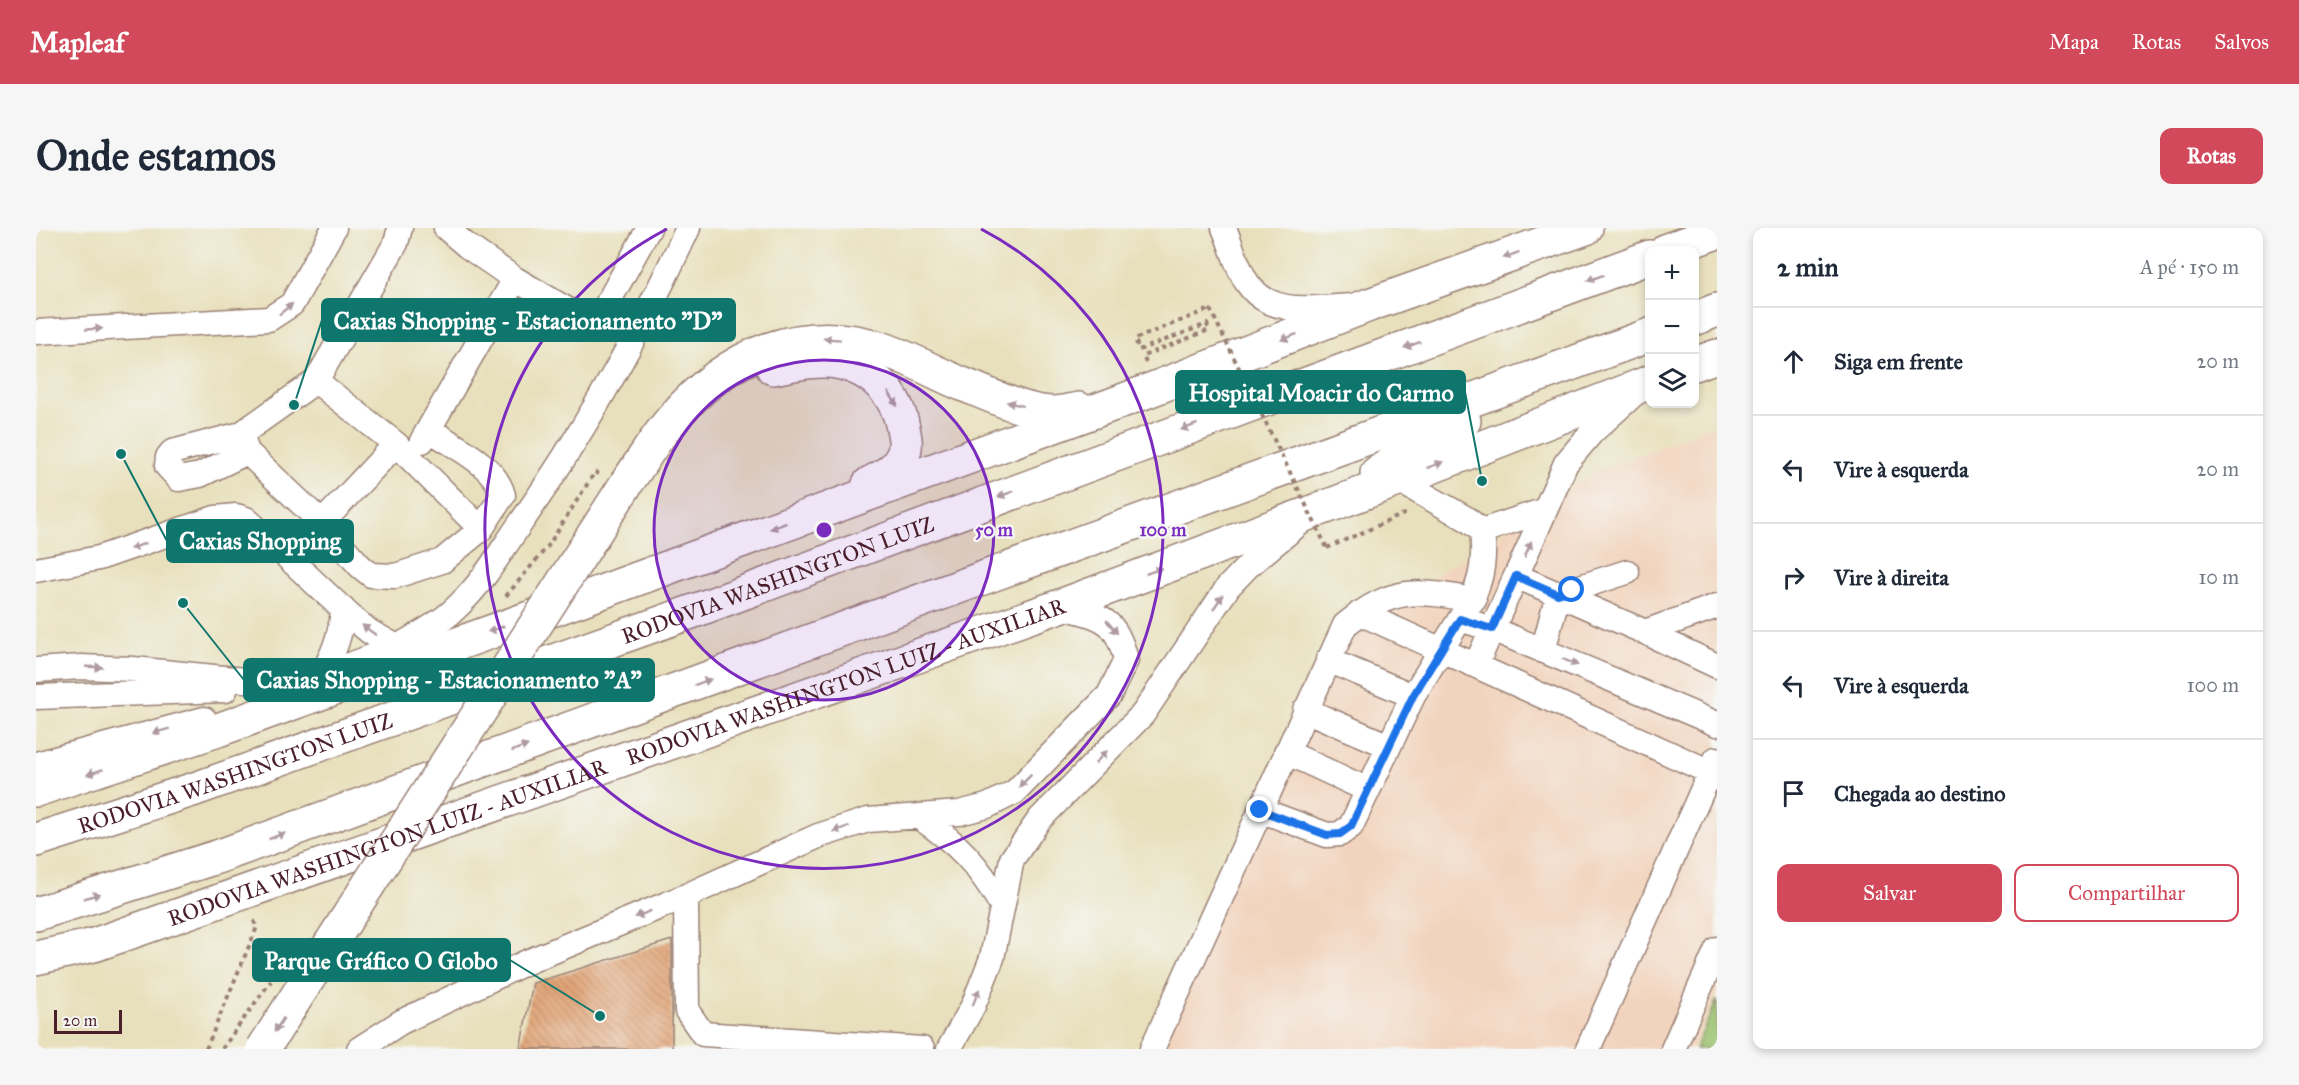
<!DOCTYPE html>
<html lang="pt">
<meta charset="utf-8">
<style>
:root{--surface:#fff;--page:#f6f6f7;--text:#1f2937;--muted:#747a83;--line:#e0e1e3;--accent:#d1495b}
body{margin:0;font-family:"IM FELL Great Primer",serif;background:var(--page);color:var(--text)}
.controls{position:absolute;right:18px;top:18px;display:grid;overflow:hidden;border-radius:12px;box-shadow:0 3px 9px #0003}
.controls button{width:54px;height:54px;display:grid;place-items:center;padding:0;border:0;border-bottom:2px solid var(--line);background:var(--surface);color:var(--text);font:30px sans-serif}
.scale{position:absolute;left:18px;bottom:15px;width:68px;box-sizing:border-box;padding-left:6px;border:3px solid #4a1f2b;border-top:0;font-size:16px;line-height:21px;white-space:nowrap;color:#4a1f2b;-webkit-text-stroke:4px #f6f6f2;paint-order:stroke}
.stop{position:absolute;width:18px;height:18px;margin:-14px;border:4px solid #1a73e8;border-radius:50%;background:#fff}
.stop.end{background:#1a73e8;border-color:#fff;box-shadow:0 2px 6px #0008}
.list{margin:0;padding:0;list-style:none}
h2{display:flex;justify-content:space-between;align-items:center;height:78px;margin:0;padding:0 24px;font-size:26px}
h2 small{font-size:20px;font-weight:400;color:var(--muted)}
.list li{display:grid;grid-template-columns:39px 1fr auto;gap:18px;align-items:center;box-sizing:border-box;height:108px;padding:0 24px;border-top:2px solid var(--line)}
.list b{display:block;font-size:22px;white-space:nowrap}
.list em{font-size:20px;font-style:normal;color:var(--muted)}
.actions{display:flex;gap:12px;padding:18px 24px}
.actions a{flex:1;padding:14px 0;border:2px solid var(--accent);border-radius:12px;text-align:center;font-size:21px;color:var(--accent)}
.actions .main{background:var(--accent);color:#fff}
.icon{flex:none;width:33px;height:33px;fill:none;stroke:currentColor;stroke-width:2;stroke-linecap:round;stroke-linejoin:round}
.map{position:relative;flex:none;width:1681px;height:821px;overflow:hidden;border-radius:12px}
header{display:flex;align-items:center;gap:36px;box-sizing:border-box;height:84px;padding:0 30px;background:var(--accent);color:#fff}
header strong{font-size:28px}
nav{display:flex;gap:33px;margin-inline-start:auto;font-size:21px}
.intro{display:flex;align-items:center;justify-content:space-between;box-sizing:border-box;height:144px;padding:0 36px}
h1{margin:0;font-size:42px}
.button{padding:15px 27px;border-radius:12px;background:var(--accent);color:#fff;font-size:21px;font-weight:700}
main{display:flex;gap:36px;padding:0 36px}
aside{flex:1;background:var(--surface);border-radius:12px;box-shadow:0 3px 9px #0003}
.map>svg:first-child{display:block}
.built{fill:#f2d4be}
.green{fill:#9bc36f;stroke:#72714d;stroke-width:1.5}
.building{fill:url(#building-back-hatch)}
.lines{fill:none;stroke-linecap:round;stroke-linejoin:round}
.minor-casing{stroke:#998074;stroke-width:27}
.highway-casing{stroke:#998074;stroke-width:36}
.path{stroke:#998074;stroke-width:4;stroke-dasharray:4.5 4.5;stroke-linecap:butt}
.minor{stroke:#fff;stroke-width:24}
.highway{stroke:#fff;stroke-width:33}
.highway-bridge-casing{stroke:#998074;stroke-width:36;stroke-linecap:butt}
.path-bridge{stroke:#998074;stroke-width:4;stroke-dasharray:4.5 4.5;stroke-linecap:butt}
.highway-bridge{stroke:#fff;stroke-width:33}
.oneway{fill:#ae9aa0}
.route{stroke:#1a73e8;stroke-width:8}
.ring{fill:none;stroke:#7b2cbf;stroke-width:3}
.labels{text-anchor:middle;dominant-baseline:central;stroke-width:5;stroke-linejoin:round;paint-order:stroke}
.street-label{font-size:22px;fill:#4a1f2b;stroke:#f6f6f2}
.centre{fill:#7b2cbf;stroke:#f6f6f2;stroke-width:3}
.ring-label{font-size:18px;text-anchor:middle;font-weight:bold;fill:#7b2cbf;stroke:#f6f6f2;stroke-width:5;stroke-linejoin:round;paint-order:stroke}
.leader{fill:none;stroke:#0f766e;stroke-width:2}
.callout-dot{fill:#0f766e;stroke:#f6f6f2;stroke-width:2}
.callout{fill:#0f766e;stroke:#0f766e;stroke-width:2}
.callout-label{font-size:24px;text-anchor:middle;font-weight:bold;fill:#fff}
</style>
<header>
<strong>Mapleaf</strong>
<nav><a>Mapa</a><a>Rotas</a><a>Salvos</a></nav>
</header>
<div class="intro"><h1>Onde estamos</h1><a class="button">Rotas</a></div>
<main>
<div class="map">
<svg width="1681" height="821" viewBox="0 0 1681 821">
<defs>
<pattern id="building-back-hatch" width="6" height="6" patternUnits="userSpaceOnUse" patternTransform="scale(1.5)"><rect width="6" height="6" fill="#df9d6c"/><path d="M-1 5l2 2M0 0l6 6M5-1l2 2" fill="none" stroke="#b77f59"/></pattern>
</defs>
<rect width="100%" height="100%" fill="#f6f6f2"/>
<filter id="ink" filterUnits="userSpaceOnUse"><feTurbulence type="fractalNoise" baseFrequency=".0167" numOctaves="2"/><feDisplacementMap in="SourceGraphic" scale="12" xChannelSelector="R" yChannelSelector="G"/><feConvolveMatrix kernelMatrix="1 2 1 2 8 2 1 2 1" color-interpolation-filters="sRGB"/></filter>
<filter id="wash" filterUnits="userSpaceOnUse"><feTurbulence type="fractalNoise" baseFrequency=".008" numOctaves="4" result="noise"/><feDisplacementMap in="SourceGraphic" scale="24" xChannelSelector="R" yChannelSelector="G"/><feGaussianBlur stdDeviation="1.35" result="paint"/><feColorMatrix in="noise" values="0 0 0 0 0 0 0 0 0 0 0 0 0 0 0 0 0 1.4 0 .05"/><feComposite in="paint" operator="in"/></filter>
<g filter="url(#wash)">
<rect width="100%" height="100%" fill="#e8e0bc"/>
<path class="built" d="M1679,197L1681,765L1656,821H1116L1301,389L1387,356L1556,246Z"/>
<path class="green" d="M1681,772V821H1659Z"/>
<g id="blocks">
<path class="building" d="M636,712V821H484L497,755Z"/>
</g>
</g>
<g filter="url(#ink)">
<use href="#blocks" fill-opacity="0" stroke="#998074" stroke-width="1.5"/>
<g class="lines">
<defs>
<path id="minor" d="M410,0L431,18L479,51L559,98L613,0
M1188,0C1196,18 1201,41 1212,56C1236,90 1281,79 1317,78
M0,104L233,91L256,76L298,0
M280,153L360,216L445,301
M1598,166L1556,204L1530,235L1480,348L1609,404L1681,378
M205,206L211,224L286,295L324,338L335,347L359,348L406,333L445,301L467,267C459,236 418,219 393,201
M386,213L479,51
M211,224L164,247L143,251L131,238L132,229L136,224L205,206L280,153L360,15L364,0
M1362,252L1431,291L1446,303C1450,337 1444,363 1424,391L1456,401L1681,496
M286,295L360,216
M1446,303L1509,282
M0,342L63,330L179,290L200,288L210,291L230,309L314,388L334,404L361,419L285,448L240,455L97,441L45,439L0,442
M1324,385L1674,544L1681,550
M1609,404L1681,438
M361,419C383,406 406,395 424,376C448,353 465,323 484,296C549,203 605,103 652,0
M1507,423L1522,366L1591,344
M1292,432L1377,468
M1440,437L1480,348
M285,448C298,425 305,407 307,381
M0,469L189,462
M1269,482L1353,518
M1250,524L1332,562
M0,536L168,491
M1224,582L1291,607L1304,606L1315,598L1377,468L1424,391
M883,589C922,615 942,637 965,676
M650,668L651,783L667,806L886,821
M323,821L365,794L491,734L650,668L782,608L832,592L923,585L951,578L979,564L1073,467L1090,432C1079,387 1064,390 1024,378
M913,821L937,778L956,730L976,631L1003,592L1107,486L1192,359L1213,337L1265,294
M1116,821L1309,397C1357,358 1380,362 1438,372
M1552,821L1680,531
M1637,821L1681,721"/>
<g id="highway">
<path d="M1631,22L1681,4"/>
<path d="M1658,91L1681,82"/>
<path d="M1658,136L1681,128"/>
<path d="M737,140C759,136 783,130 805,135C839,143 861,167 867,200C869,209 871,218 867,227C861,242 845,249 833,256"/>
<path d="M1341,245L1399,207L1428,193"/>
<path d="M592,253C607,232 620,209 637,190C691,127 765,94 847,121C874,130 899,145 926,156C952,166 988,184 1016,185C1025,185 1035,182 1043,181"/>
<path d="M0,562L182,502L549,370L1078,176L1333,77L1550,0"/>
<path id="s1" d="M0,612L159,561L658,383L1614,29"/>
<path d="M0,686L184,628L1614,107"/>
<path id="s2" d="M0,730L58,717L1024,378L1362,252L1614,154"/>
</g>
</defs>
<use href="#minor" class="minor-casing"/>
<use href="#highway" class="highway-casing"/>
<path class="path" d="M1110,135L1107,128L1173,102L1171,96L1103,122L1099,111L1174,81
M1291,320L1368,286L1366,281
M470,368L512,318L559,244L565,248
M170,821L221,699L216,689
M186,821L235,753"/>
<use href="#minor" class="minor"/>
<use href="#highway" class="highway"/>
<defs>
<path id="highway-bridge" d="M227,821L592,253"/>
</defs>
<use href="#highway-bridge" class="highway-bridge-casing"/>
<path class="path-bridge" d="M1174,81L1291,320"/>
<use href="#highway-bridge" class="highway-bridge"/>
</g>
<defs><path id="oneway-solid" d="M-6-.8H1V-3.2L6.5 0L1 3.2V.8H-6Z" transform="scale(1.5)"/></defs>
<g class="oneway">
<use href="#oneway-solid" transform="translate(1475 27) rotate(160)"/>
<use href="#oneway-solid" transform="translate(1559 50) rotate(160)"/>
<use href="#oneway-solid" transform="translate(250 81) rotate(-39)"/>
<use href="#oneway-solid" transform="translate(58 101) rotate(-3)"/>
<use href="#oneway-solid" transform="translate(1253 109) rotate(159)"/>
<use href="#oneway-solid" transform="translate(796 111) rotate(-176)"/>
<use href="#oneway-solid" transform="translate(1376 117) rotate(160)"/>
<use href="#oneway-solid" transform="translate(857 171) rotate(58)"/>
<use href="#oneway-solid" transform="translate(979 176) rotate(-166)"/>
<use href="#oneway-solid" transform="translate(1153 199) rotate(160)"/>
<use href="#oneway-solid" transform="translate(1399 237) rotate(-21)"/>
<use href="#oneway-solid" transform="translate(970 266) rotate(159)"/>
<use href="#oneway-solid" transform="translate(742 298) rotate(159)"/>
<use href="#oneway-solid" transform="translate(102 318) rotate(160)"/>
<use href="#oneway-solid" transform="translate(1492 321) rotate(-67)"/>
<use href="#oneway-solid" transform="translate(1118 343) rotate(-21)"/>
<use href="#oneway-solid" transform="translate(1182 374) rotate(-56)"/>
<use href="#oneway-solid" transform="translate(1076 399) rotate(50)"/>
<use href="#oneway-solid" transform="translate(460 401) rotate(160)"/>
<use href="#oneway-solid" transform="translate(333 402) rotate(-144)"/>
<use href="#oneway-solid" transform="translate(1534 434) rotate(23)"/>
<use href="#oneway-solid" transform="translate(58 439) rotate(2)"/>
<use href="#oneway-solid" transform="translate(667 454) rotate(-20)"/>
<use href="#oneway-solid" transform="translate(125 503) rotate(165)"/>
<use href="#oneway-solid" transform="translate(484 520) rotate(-20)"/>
<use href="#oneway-solid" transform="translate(1065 529) rotate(-46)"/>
<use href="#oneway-solid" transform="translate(59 544) rotate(161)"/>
<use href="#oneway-solid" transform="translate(989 553) rotate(135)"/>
<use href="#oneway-solid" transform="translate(805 601) rotate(162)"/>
<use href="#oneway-solid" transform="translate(241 608) rotate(-20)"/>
<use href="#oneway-solid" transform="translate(56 668) rotate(-17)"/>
<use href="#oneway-solid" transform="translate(607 686) rotate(157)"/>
<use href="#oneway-solid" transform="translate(940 769) rotate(-68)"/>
<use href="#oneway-solid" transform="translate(243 797) rotate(123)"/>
</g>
</g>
<g class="lines" filter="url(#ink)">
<path class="route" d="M1224,582L1291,607L1304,606L1315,598L1377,468L1424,391L1456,401L1480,348L1522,366L1536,362"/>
</g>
<circle cx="788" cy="302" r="170" fill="#7b2cbf" fill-opacity=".12"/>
<g class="ring">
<circle cx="788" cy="302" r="170"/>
<path d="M945 1A339 339 0 1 1 631 1"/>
</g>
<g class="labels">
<g class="street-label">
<text stroke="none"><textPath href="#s1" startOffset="786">RODOVIA WASHINGTON LUIZ</textPath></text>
<text stroke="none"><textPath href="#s2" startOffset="856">RODOVIA WASHINGTON LUIZ - AUXILIAR</textPath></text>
<text stroke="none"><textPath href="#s1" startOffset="210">RODOVIA WASHINGTON LUIZ</textPath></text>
<text stroke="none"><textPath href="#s2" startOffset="370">RODOVIA WASHINGTON LUIZ - AUXILIAR</textPath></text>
</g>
</g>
<circle cx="788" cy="302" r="9" class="centre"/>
<g class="ring-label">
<text x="958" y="308">50 m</text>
<text x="1127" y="308">100 m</text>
</g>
<path class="leader" d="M258 177L286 92M1446 253L1429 164M85 226L131 313M147 375L208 452M564 788L474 732"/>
<g class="callout-dot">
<circle cx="258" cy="177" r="6"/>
<circle cx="1446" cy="253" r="6"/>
<circle cx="85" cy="226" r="6"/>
<circle cx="147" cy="375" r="6"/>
<circle cx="564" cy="788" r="6"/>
</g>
<g class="callout">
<rect x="286" y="71" width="413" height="42" rx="6"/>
<rect x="1140" y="143" width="289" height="42" rx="6"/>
<rect x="131" y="292" width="186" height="42" rx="6"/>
<rect x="208" y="431" width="410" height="42" rx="6"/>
<rect x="217" y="711" width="257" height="42" rx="6"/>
</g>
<g class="callout-label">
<text x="492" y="101">Caxias Shopping - Estacionamento "D"</text>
<text x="1285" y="173">Hospital Moacir do Carmo</text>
<text x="224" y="321">Caxias Shopping</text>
<text x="413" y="460">Caxias Shopping - Estacionamento "A"</text>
<text x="345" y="741">Parque Gráfico O Globo</text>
</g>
</svg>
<div class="controls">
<button>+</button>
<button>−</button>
<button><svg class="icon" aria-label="layers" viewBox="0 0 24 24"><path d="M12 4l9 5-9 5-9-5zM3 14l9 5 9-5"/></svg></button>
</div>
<div class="scale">20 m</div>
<div class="stop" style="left:1536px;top:362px"></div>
<div class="stop end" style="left:1224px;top:582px"></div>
</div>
<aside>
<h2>2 min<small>A pé · 150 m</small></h2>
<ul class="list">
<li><svg class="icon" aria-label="ahead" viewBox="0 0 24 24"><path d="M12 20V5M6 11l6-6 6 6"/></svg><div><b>Siga em frente</b></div><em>20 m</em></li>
<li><svg class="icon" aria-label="left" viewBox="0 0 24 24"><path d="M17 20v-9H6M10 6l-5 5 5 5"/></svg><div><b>Vire à esquerda</b></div><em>20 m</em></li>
<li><svg class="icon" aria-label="right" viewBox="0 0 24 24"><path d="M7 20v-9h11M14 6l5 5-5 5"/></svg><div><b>Vire à direita</b></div><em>10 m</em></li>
<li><svg class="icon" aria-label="left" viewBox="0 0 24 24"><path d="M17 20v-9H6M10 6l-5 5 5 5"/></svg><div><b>Vire à esquerda</b></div><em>100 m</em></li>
<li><svg class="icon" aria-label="arrive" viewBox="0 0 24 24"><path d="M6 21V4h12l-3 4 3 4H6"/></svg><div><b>Chegada ao destino</b></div></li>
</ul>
<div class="actions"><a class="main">Salvar</a><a>Compartilhar</a></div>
</aside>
</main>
